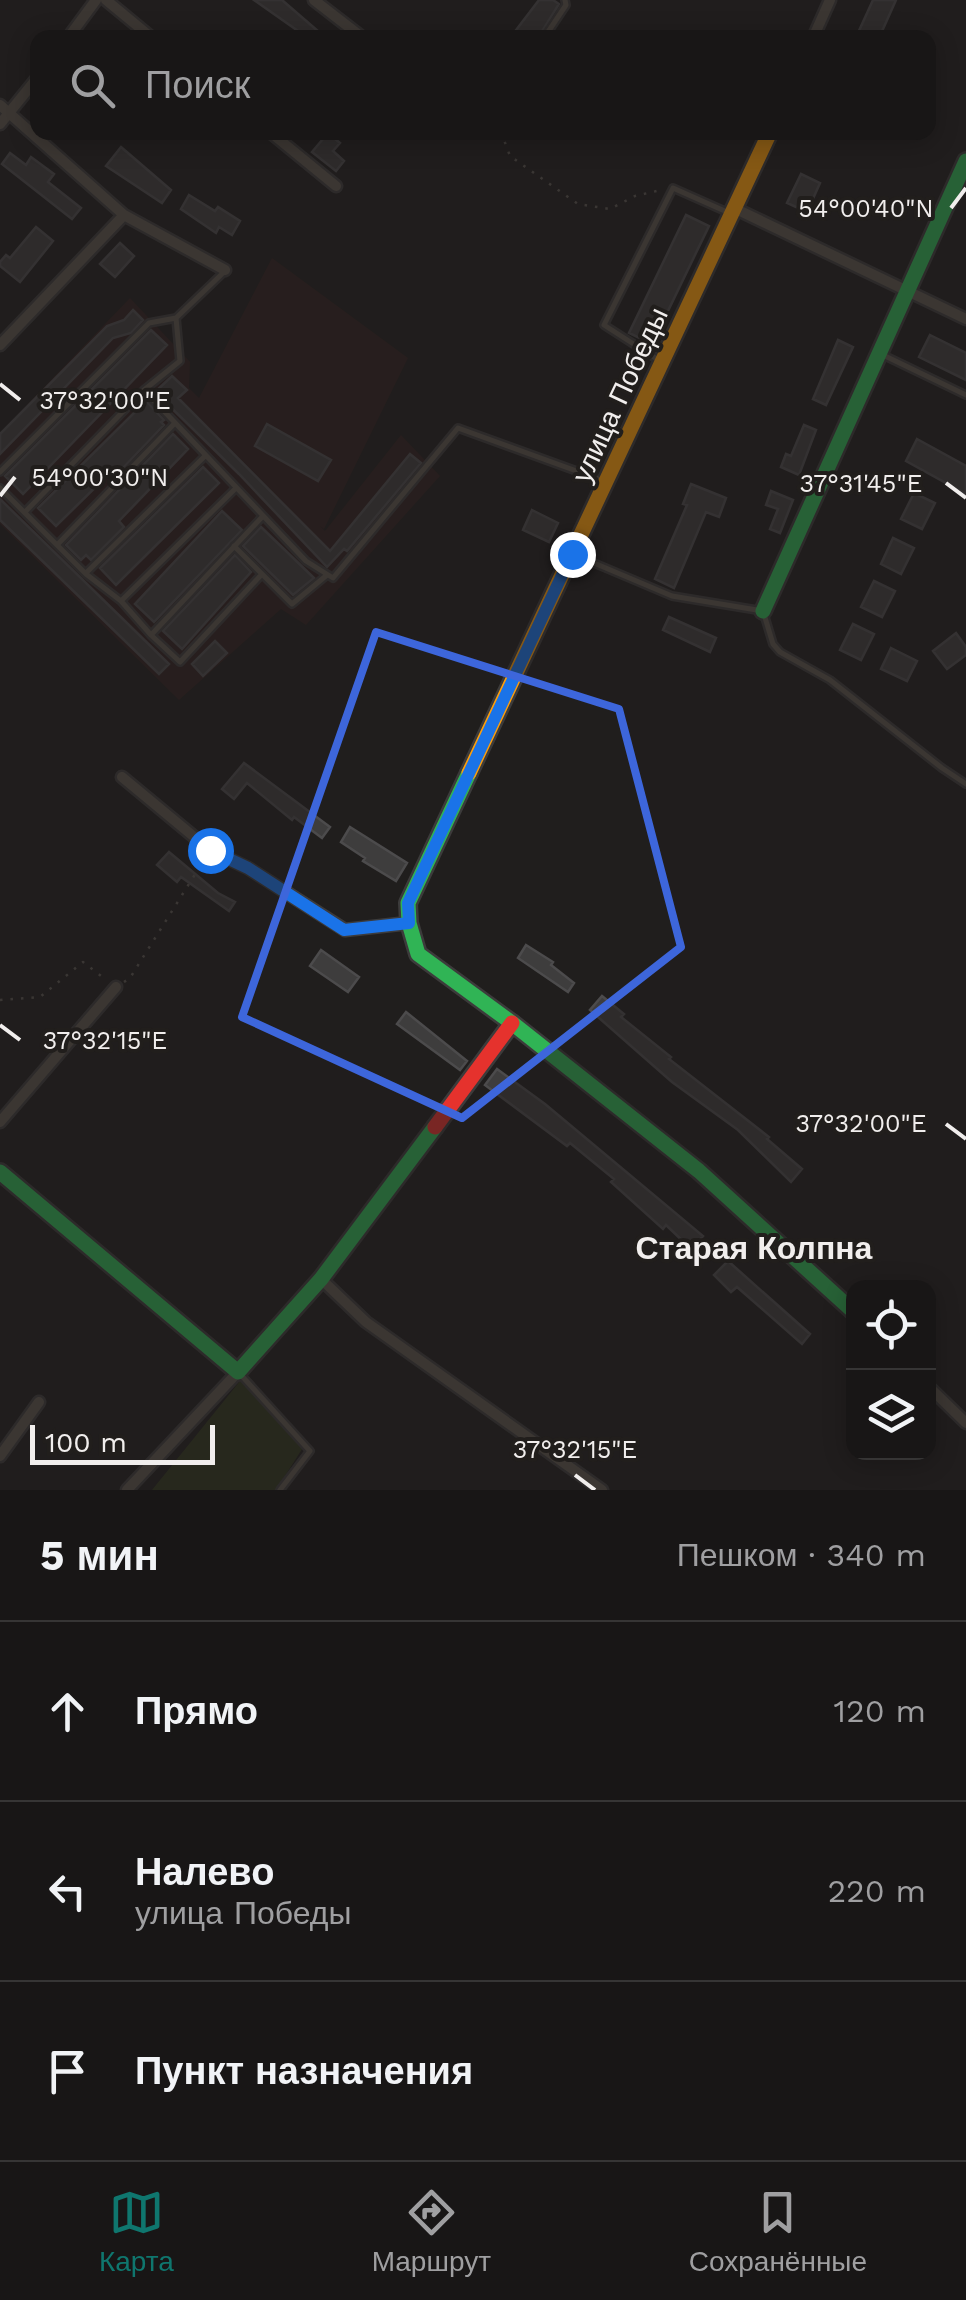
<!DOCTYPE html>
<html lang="ru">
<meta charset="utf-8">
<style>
:root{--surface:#181616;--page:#252323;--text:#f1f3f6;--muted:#9f9fa1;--line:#363535;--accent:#0f766e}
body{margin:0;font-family:"Work Sans",sans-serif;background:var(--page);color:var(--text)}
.controls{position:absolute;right:30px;bottom:30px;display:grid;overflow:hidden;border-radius:20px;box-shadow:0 5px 25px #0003}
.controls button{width:90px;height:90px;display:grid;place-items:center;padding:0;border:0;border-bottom:2px solid var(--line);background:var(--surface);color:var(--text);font:50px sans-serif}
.scale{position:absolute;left:30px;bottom:25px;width:185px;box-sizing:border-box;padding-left:10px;border:5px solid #f1eeed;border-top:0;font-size:28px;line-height:35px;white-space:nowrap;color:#f1eeed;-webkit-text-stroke:8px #211e1c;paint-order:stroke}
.stop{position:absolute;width:30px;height:30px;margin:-22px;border:8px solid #1a73e8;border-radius:50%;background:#fff}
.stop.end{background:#1a73e8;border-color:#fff;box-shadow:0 2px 10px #0008}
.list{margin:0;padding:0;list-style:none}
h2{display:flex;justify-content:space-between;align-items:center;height:130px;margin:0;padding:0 40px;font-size:42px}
h2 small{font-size:32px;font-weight:400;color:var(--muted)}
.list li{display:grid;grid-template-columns:65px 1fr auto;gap:30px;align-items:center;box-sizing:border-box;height:180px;padding:0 40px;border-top:2px solid var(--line)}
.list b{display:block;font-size:38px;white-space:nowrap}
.list p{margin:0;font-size:32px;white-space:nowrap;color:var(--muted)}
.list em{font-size:32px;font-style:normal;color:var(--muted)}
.icon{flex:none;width:55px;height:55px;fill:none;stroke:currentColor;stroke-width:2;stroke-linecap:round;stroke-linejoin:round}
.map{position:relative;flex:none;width:966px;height:1490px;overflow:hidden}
.search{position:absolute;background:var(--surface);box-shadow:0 5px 25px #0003;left:30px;right:30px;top:30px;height:110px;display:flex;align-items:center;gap:25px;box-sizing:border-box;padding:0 35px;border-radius:20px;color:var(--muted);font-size:38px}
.sheet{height:670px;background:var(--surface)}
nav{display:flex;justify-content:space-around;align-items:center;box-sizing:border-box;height:140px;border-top:2px solid var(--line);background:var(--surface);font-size:28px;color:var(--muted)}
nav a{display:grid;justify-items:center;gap:5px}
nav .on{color:var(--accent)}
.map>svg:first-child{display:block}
.industrial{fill:#30201f}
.green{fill:#30371e}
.building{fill:#3e3d3d;stroke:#4c4b4c;stroke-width:2.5}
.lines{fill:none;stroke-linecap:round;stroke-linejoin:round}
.lane-casing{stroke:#3c3b3b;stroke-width:10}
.street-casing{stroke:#3c3b3b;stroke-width:15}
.fast-casing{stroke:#3c3b3b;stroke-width:20}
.slow-casing{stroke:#3c3b3b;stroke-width:20}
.jam-casing{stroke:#3c3b3b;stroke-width:20}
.path{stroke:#5a5651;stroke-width:2.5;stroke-dasharray:2.5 8;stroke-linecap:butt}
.lane{stroke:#5c564d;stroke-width:5}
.street{stroke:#5c564d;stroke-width:10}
.fast{stroke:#30b455;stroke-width:15}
.slow{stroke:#ff9f0a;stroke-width:15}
.jam{stroke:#e5322d;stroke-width:15}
.route{stroke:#1a73e8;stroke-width:12}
.marked{fill:none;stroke:#3d66db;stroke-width:8;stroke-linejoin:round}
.ticks{fill:none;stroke:#f1eeed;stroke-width:4}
.labels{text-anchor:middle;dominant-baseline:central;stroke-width:8;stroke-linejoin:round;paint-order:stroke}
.street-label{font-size:28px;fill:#f1eeed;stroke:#211e1c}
.quarter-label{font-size:32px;font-weight:bold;fill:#f1eeed;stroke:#211e1c}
.ticks-label{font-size:25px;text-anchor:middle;fill:#f1eeed;stroke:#211e1c;stroke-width:8;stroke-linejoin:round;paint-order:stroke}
</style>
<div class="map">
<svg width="966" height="1490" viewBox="0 0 966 1490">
<rect width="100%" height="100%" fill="#201e1d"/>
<path class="industrial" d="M272,258L408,358L324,529L320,526L325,531L401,435L440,476L306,625L281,609L179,700L0,524V433L130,298L190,362L189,388L199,398Z"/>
<path class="green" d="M240,1381L304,1446L276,1490H152Z"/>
<path class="building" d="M254,0H282L326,38H308Z
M539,0H553L559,4L538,38H510Z
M873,0H896L879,38L858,33Z
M328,133L340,143L333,151L344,161L336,171L312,152Z
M121,147L171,190L162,203L106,166Z
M10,153L26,165L31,157L54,174L48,182L81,208L72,219L2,164Z
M801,174L820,183L807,212L787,203Z
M189,195L215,211L218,207L240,221L232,235L219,227L216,233L181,209Z
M686,215L709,226L652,344L629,333Z
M36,227L53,241L20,282L0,266V262L6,255L10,258Z
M120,243L134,256L115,277L100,264Z
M133,310L143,320L131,333L113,338L0,454V434L107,326L124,320Z
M151,330L167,345L23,494L5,476Z
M930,335L966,353V380L919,357Z
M838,340L853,347L826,405L813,399Z
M172,376L187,390L178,398L330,551L410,454L421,463L347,551L344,549L327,567L239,474L155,392Z
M146,401L164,420L161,422L164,425L120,471L116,467L56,526L38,508Z
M267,424L331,460L318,481L255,446Z
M804,425L816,430L799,475L781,467L786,454L791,456Z
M173,434L188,449L119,521L124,527L91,560L86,555L81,560L66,545Z
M917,439L966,466V494L906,461Z
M203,467L219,483L116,585L100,568Z
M691,484L726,498L719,517L706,512L674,588L655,579L687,505L683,504Z
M771,491L793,500L780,533L770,529L778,509L766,505Z
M914,493L935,503L922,529L901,519Z
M0,499L169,664L159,674L0,520Z
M532,510L558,523L549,542L523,530Z
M222,511L242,530L154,622L135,604Z
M261,527L314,578L293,595L243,546Z
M893,538L914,548L901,574L881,564Z
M235,555L251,572L182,649L163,631Z
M874,581L895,591L882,617L861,607Z
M669,617L716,638L710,652L663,630Z
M853,624L874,634L861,660L840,650Z
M956,633L966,647V655L947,669L933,651Z
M215,641L227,653L203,676L192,664Z
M891,648L917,661L907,681L881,669Z
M244,763L330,827L322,838L294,817L292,820L247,783L234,799L222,789Z
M350,827L407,863L396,881L363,861L365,858L341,842Z
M169,852L218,893L235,902L229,911L181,877L177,882L157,865Z
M526,945L553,962L551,965L574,983L568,992L518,958Z
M321,950L359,977L348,992L310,966Z
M602,996L624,1014L621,1017L671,1057L669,1059L769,1137L767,1139L802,1169L791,1182L738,1130L672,1082L590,1010Z
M406,1012L467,1061L460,1070L397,1024Z
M497,1069L545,1104L703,1236L691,1249L666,1225L663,1229L611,1182L614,1179L570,1143L567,1146L485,1085Z
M728,1261L810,1334L802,1344L737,1287L731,1292L714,1275Z"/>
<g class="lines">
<defs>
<path id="lane" d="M544,38L566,5L565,0
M883,355L966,395
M660,361L604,325L673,188L727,212
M144,390L306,561L333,578L458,428L604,481
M0,472L149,323L176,318
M0,488L86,574L121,601L236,488
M25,512L144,390L180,361L176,318L225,271
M57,545L175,423
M234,546L292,604L327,575
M575,555L672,596L763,611L773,644L780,652L830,680L942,768L966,784
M86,573L205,456
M121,601L151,635L263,516
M151,635L180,662L262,574
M241,1375L310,1451L280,1490"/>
<path id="street" d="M106,0L152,38
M314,0L363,38
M68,38L96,0
M813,38L830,0
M0,105L124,215L225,270
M0,124L38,77
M270,132L336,186
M736,209L966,319
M0,345L124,215
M122,777L210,850L248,868L345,930L409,923
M0,1122L116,987
M321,1279L366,1322L602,1490
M928,1386L966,1423
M0,1456L39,1402
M127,1490L238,1372"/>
<path id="fast" d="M763,611L966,161
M469,773L408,903L409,923L418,954L512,1023L699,1171L854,1312
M0,1172L238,1372L321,1279L435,1127"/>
<path id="slow" d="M469,773L770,132"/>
<path id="jam" d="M435,1127L512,1023"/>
</defs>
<use href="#lane" class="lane-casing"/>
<use href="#street" class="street-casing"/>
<use href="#fast" class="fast-casing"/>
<use href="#slow" class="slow-casing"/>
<use href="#jam" class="jam-casing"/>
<path class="path" d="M501,132L510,156L578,204L610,209L635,196L661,190
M124,982L130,978L204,860
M0,1000L40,997L83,962L105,979"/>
<use href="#lane" class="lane"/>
<use href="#street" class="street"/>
<use href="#fast" class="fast"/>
<use href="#slow" class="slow"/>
<use href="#jam" class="jam"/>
</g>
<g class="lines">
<path class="route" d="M210,850L248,868L344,930L409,923L408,903L572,554"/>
</g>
<path d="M0 0H966V1490H0ZM376,632L619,709L681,947L462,1118L242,1017Z" fill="#201e1d" fill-opacity=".55" fill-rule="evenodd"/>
<path class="marked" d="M376,632L619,709L681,947L462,1118L242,1017Z"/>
<path class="ticks" d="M951,208L966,188M0,384L20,400M946,483L966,498M0,496L15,477M0,1025L20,1040M946,1124L966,1139M575,1475L595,1490"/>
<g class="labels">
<g class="street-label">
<text transform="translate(620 395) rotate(-65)">улица Победы</text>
</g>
<g class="quarter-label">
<text x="754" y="1248">Старая Колпна</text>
</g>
</g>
<g class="ticks-label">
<text x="866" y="217">54°00'40"N</text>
<text x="105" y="409">37°32'00"E</text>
<text x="100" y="486">54°00'30"N</text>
<text x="861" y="492">37°31'45"E</text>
<text x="105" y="1049">37°32'15"E</text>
<text x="861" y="1132">37°32'00"E</text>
<text x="575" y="1458">37°32'15"E</text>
</g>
</svg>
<div class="controls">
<button><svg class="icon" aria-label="locate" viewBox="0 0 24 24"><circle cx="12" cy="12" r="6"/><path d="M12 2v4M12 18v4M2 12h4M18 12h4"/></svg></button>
<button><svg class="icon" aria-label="layers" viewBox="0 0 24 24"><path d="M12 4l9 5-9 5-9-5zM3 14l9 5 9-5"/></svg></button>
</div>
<div class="scale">100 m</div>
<div class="stop" style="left:210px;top:850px"></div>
<div class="stop end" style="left:572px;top:554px"></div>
<div class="search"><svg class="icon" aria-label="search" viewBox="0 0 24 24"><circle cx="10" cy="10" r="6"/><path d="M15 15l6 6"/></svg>Поиск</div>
</div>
<section class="sheet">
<h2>5 мин<small>Пешком · 340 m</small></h2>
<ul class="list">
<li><svg class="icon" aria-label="ahead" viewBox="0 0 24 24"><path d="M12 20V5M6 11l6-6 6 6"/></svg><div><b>Прямо</b></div><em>120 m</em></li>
<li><svg class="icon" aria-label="left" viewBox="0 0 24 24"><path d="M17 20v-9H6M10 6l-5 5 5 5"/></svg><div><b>Налево</b><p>улица Победы</p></div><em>220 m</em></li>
<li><svg class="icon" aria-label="arrive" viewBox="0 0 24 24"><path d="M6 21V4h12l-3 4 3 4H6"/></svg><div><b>Пункт назначения</b></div></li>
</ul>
</section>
<nav>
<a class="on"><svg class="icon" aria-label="map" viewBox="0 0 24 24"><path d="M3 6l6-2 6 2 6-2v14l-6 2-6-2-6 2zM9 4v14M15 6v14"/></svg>Карта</a>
<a><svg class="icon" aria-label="directions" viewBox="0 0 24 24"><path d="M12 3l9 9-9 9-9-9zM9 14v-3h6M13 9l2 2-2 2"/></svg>Маршрут</a>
<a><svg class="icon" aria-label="saved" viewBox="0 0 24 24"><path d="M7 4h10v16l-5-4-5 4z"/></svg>Сохранённые</a>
</nav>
